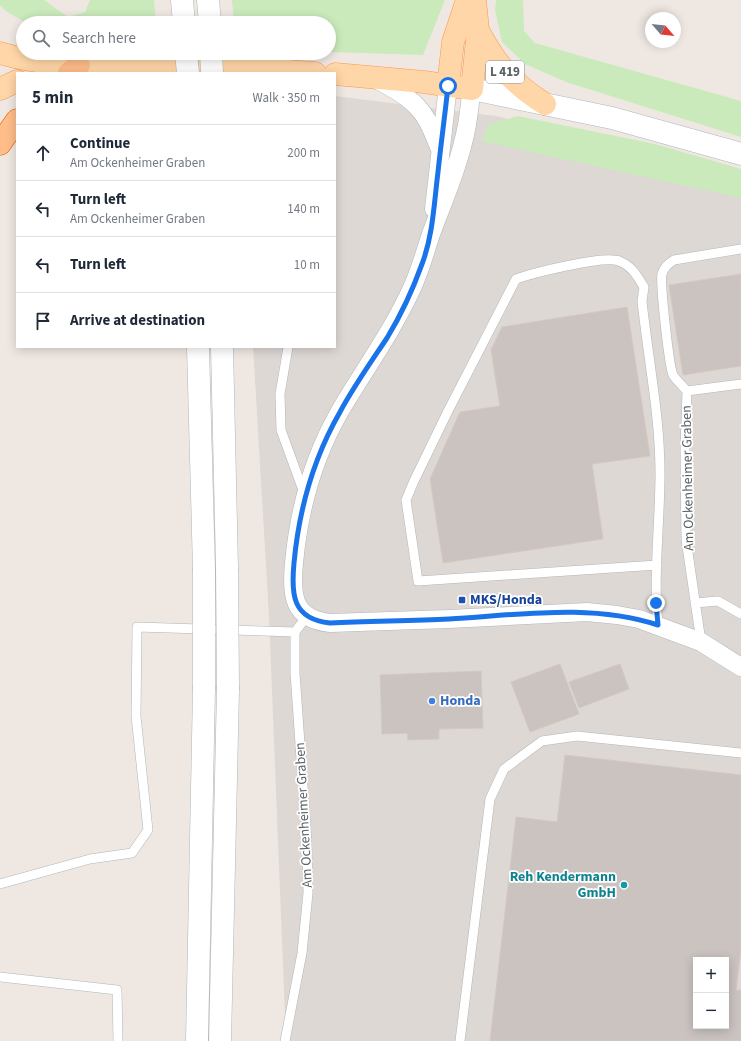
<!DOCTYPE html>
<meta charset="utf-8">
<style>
:root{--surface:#fff;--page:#f2f2f3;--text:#1f2937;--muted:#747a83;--line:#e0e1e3}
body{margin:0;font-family:"Source Sans 3",sans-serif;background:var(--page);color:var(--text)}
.controls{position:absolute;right:12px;bottom:12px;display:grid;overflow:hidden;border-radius:0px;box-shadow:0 2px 10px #0003}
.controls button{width:36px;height:36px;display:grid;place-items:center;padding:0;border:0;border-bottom:1px solid var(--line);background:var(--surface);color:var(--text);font:20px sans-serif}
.compass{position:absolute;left:645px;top:12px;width:36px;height:36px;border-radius:50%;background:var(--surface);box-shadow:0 2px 10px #0003;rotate:118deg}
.stop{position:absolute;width:12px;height:12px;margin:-9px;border:3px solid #1a73e8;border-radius:50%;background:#fff}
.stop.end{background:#1a73e8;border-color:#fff;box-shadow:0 1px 4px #0008}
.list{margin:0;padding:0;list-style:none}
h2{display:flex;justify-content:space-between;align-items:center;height:52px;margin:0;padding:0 16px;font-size:17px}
h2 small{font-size:13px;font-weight:400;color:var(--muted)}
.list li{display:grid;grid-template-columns:26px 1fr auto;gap:12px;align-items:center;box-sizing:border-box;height:56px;padding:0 16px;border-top:1px solid var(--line)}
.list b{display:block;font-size:15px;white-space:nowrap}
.list p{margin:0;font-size:13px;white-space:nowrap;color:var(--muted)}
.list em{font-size:13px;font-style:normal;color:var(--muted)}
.icon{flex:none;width:22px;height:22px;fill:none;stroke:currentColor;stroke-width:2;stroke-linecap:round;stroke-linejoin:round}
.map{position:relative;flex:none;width:741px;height:1041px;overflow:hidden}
.search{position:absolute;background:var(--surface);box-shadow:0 2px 10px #0003;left:16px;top:16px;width:320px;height:44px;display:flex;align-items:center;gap:10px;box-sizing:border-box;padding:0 14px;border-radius:22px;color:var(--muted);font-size:15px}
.panel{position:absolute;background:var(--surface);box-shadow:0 2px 10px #0003;left:16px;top:72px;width:320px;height:276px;border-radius:0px}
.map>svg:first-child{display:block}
.industrial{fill:#ded8d5;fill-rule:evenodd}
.green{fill:#caeabc}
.building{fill:#cac3bf;stroke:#d5c8c0;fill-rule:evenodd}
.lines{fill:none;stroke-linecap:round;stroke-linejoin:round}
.lane-casing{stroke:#b0b6b9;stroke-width:10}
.street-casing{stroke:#b0b6b9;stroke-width:19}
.secondary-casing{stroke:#afb6ba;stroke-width:23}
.primary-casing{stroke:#ff954c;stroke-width:23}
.highway-casing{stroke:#f25b00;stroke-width:23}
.lane{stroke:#fff;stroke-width:9}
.street{stroke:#fff;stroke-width:18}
.secondary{stroke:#fff;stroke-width:22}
.primary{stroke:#ffd6a8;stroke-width:22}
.highway{stroke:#ffbd8a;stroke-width:22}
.secondary-bridge-casing{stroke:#afb6ba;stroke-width:23;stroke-linecap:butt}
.secondary-bridge{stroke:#fff;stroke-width:22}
.route{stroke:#1a73e8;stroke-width:5}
.transit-dot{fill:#1a4fb4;stroke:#fff;stroke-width:1.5}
.shop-dot{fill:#3f7fe0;stroke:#fff;stroke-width:1.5}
.culture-dot{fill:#0f9aa8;stroke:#fff;stroke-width:1.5}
.labels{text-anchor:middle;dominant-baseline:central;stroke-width:3.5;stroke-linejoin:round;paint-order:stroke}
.shield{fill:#fff;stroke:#8c9193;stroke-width:1}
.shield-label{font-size:13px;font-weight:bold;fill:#5b6265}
.street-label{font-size:14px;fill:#5b6265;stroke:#fff}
.transit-label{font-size:14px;font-weight:bold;fill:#164399;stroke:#fff;text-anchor:start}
.shop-label{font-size:14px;font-weight:bold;fill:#366cbe;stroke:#fff;text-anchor:start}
.culture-label{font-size:14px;font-weight:bold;fill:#0d838f;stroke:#fff;text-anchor:end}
</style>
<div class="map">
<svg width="741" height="1041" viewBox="0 0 741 1041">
<rect width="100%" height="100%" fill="#efe8e2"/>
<path class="industrial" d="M335,96L496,116L618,147L741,182V1041H286L269,617L253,347H335ZM696,960H726V1026H696Z"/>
<path class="green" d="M0,0H44L68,17L85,12L90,0H154L156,23H26L6,11L0,5Z
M232,0H445L423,55L329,52V23H234Z
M496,0H523L524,31L535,43L741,101V137L566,82L525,64L502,42L495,10Z
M518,116L655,144L741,169V198L481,141L489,124Z"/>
<path class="building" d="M741,274V366L683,375L669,285Z
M627,307L650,456L592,464L603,539L443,563L430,479L460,412L500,406L491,350L502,327Z
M560,664L579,714L530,732L511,682Z
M620,664L629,689L579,708L569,682Z
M481,671L483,728L439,729V739L408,740L407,733L382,734L380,675Z
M565,755L741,775V949L736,990H741V1041H490L516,817L557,822ZM696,960H726V1026H696Z"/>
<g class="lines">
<defs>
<path id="lane" d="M288,347L280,394L281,430L304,493
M687,391C683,386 676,380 673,375C669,366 660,284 662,274C664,267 668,264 674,260L741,249
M657,565L418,581L406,500L414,481L448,411L516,279C533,273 604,255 619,261C632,266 637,276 644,287L642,301C648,358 660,416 660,473C660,524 653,575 658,625
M695,603L718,601L741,614
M701,642L686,539L685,450L687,391L741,384
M0,884L90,859L132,853L148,830L136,716L137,627L295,632
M0,977L117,990L118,1041
M285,1041L302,953L308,893L307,843L295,673V632L307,616
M460,1041L490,799L504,769L542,741L577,736L741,753"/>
<path id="street" d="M374,78C390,87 409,96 420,110C430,121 434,136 440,149
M472,89C470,101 469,113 467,125C460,163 444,199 431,234C425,252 420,271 412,288C392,332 364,370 340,411C313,458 299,509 294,563C291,594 292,619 330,623L449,619L587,612L617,615L639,619L701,642L741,667
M434,209L448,86"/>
<path id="secondary" d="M182,0L184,23
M208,0L210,23
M472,89L612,118L741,154
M198,347L204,569
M222,347L227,568
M197,1041L204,689
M220,1041L228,689"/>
<path id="primary" d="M478,30C495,63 513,84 545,104
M0,53C52,69 107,64 160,65C212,66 264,69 315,73
M335,74L424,82L472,89L478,30L475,0
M448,86L453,42L467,0
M0,89L17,81"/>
<path id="highway" d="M69,73L79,65
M0,144L17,120"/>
</defs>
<use href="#lane" class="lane-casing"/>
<use href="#street" class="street-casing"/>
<use href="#secondary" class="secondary-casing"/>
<use href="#primary" class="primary-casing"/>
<use href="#highway" class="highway-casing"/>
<use href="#lane" class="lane"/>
<use href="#street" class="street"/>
<use href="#secondary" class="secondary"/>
<use href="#primary" class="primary"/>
<use href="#highway" class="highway"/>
<defs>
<path id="secondary-bridge" d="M186,53L188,73
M211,53L212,73
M227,568L228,689
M204,689V569"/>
</defs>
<use href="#secondary-bridge" class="secondary-bridge-casing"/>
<use href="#secondary-bridge" class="secondary-bridge"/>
</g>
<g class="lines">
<path class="route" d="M448,86C445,115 441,143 438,172C434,204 433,235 422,264C413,289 401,315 387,338C371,362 354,386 340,412C313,459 299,509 294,563C291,594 292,619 330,623C369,621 409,621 449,619C518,615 591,603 658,625L656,603"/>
</g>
<rect class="transit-dot" x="458" y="596" width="8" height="8" rx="2"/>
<circle class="shop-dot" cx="432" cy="701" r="4"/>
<circle class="culture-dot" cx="624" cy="885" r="4"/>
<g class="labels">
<rect class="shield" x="486" y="61" width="38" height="22" rx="3"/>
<g class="shield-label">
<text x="505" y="72">L 419</text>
</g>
<g class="street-label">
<text transform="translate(688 478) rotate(-91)">Am Ockenheimer Graben</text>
<text transform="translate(304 815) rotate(-93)">Am Ockenheimer Graben</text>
</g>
<g class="transit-label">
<text x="470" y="600">MKS/Honda</text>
</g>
<g class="shop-label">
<text x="440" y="701">Honda</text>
</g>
<g class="culture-label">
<text x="616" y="877">Reh Kendermann<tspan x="616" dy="16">GmbH</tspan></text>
</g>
</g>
</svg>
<div class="controls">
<button>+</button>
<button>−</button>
</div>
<svg class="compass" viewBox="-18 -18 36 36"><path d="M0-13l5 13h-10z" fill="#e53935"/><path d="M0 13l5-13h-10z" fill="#747a83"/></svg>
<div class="stop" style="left:448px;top:86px"></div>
<div class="stop end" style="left:656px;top:603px"></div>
<div class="search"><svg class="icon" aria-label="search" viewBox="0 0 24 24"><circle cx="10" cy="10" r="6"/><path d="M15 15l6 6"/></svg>Search here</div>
<section class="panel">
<h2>5 min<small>Walk · 350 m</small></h2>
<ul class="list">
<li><svg class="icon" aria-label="ahead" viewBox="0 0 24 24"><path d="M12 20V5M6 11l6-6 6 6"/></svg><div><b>Continue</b><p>Am Ockenheimer Graben</p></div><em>200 m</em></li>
<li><svg class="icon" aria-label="left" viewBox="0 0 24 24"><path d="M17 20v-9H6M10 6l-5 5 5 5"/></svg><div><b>Turn left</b><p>Am Ockenheimer Graben</p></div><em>140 m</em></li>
<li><svg class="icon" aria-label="left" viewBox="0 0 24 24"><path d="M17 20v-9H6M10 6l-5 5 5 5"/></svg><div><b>Turn left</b></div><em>10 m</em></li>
<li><svg class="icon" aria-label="arrive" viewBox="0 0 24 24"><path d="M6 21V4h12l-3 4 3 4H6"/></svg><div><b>Arrive at destination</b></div></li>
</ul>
</section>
</div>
